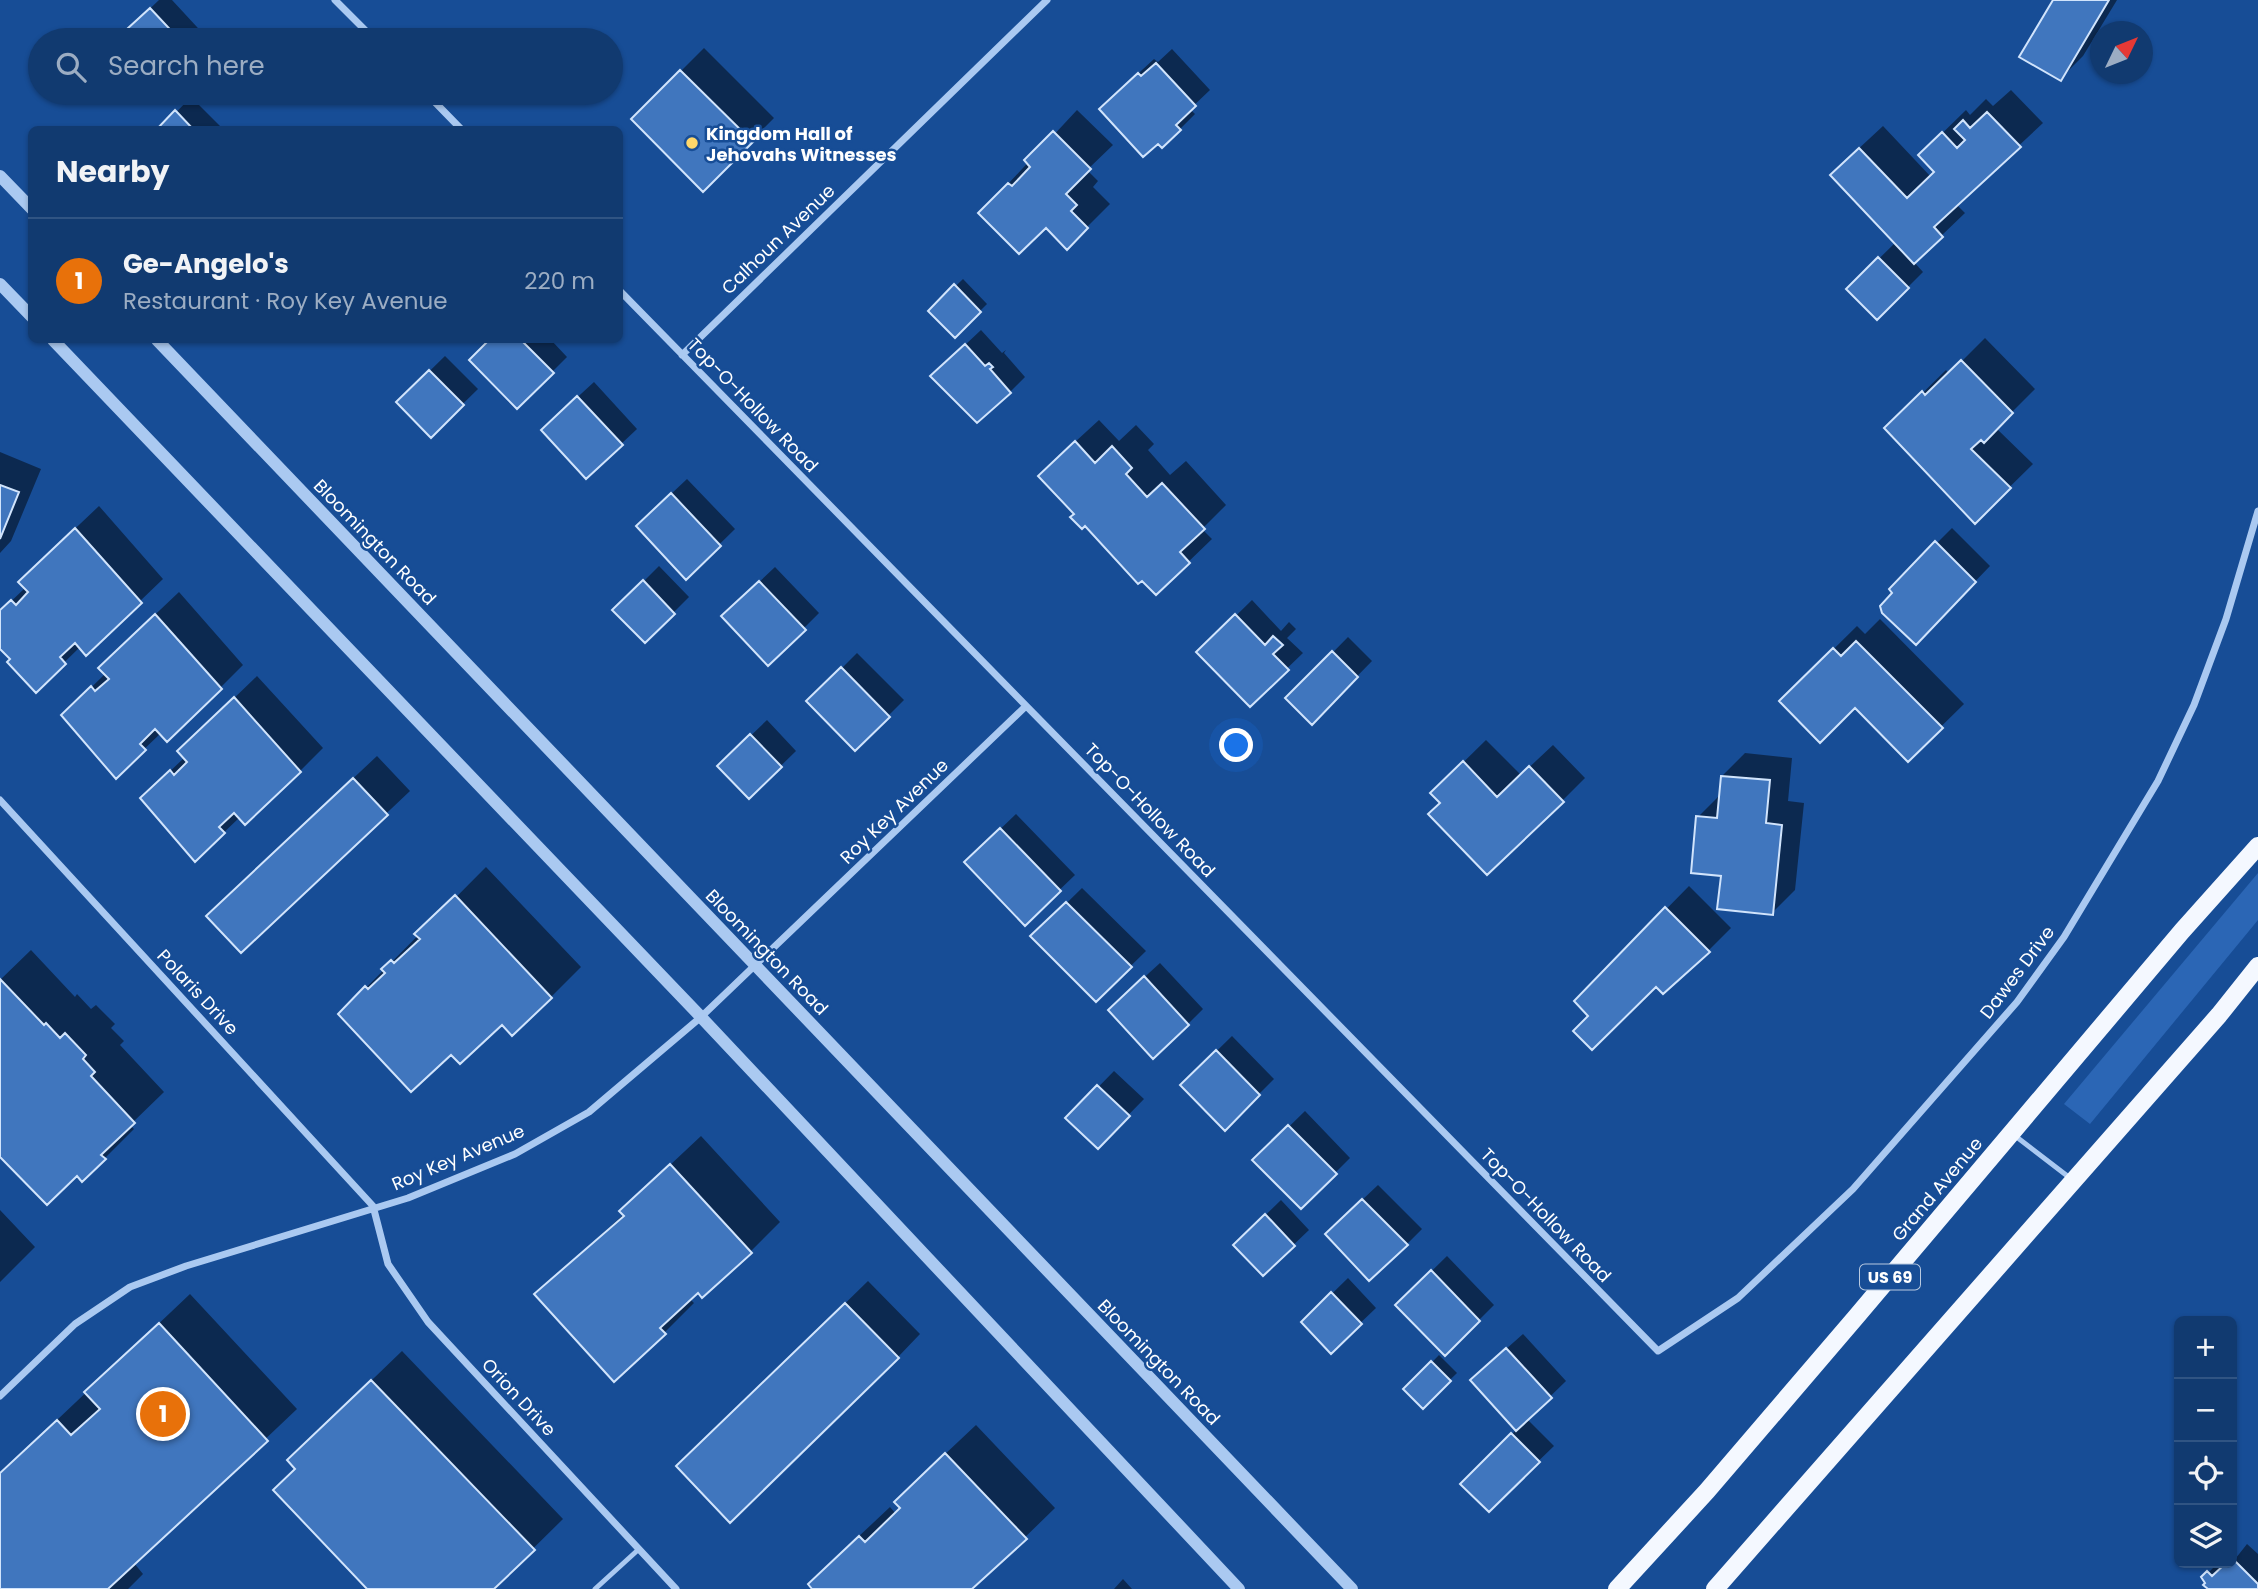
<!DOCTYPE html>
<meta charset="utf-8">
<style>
:root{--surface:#113a70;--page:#1a4175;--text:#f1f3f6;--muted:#9cadc3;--line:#305483;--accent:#ffd76a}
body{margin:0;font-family:Poppins,sans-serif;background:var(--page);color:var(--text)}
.controls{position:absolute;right:21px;bottom:21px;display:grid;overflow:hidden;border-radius:10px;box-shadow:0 2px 5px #0004}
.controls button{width:63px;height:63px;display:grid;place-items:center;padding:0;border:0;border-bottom:2px solid var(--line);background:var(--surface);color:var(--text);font:35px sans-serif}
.compass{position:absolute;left:2090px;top:21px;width:63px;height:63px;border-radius:50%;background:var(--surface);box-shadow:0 2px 5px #0004;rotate:47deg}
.you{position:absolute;left:1237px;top:746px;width:24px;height:24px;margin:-18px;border:5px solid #fff;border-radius:50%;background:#1a73e8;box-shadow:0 0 0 10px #1a73e833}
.badge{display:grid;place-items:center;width:46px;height:46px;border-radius:50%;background:var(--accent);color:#fff;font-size:23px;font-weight:700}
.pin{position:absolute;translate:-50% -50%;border:4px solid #fff;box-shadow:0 2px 7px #0006}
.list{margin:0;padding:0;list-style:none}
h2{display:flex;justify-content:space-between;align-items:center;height:91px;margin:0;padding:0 28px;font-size:30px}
h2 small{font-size:23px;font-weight:400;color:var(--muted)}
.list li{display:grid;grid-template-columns:46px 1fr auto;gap:21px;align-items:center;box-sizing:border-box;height:126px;padding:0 28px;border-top:2px solid var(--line)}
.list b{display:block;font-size:26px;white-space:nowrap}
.list p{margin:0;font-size:23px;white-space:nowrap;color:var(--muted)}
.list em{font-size:23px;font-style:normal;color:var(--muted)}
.icon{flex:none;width:38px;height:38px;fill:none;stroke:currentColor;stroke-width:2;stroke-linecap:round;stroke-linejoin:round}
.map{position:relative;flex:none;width:2258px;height:1589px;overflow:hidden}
.search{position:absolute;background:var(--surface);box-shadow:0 2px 5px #0004;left:28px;top:28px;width:595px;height:77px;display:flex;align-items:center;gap:18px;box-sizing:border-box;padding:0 24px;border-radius:38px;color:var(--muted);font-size:26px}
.panel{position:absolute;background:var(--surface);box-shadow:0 2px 5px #0004;left:28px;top:126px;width:595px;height:217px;border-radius:10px}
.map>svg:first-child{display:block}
.green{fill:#2b66b5}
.shadow{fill:#0007}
.building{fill:#4076be;stroke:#d1e4fc;stroke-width:2}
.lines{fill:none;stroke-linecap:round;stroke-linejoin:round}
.service{stroke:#aac9f1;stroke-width:5}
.minor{stroke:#aac9f1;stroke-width:7}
.tertiary{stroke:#aac9f1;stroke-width:12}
.primary{stroke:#f4f8ff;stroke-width:18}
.poi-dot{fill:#ffd76a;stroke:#174d96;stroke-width:2.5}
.labels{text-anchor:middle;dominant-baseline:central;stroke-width:5;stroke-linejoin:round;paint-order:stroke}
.shield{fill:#174d96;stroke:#b9cae0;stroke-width:2}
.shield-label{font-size:16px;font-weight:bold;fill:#fff}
.poi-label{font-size:18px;font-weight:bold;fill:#fff;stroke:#174d96;text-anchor:start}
.street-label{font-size:18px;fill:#fff;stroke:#174d96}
</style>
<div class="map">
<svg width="2258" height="1589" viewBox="0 0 2258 1589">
<rect width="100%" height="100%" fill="#174d96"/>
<path class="green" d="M2258,873V920L2090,1124L2064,1104Z"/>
<path class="shadow" d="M159,0H172L209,40H117Z
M2055,0H2117L2083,56L2060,79Z
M704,48L774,118L703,189L633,119Z
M1172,49L1210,90L1190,109L1195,114L1180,129L1116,94L1154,59L1158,62Z
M2011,90L2043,123L1956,204L1965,213L1914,262L1923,272L1877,318L1848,289L1896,242L1855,152L1883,126L1931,177L1936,171L1920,155L1966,110L1970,115L1986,99L1993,106Z
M191,97L224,130H159Z
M1077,110L1113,145L1087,170L1098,181L1093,187L1110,204L1067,247L1046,226L981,213Z
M963,279L987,304L955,336L930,311Z
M981,330L1002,353L1006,350L1004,353L1025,377L1010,392L948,361Z
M1985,338L2035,389L1996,428L2033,464L1975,521L1887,428L1946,370L1949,374Z
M491,340H551L567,357L517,407L471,360Z
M445,356L478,389L431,435L398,402Z
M594,382L637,429L586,477L558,415Z
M1099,420L1119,441L1136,425L1154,444L1148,450L1170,475L1186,461L1226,505L1202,529L1212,539L1156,593L1076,514L1063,453Z
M0,452L41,469L11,541L0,553Z
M687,479L735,529L686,577L653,511Z
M99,506L163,579L86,653L80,647L36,690L0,648V612L26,587L43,559Z
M1952,528L1990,566L1916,643L1891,589Z
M659,566L689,597L645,641L615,610Z
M775,567L819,613L804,628L739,601Z
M179,592L243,665L220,688L161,733L116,776L63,715L106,673L123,645Z
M1252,600L1281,631L1289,622L1296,629L1287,638L1303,653L1250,704L1199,652Z
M1880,619L1964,704L1908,759L1855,706L1781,701L1857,626L1865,634Z
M1348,637L1372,661L1327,707L1288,698Z
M857,653L904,700L855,749L808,702Z
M257,676L323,748L300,771L240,817L195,860L142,798L185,757L202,729Z
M767,720L796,751L749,797L719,766Z
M1486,740L1521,775L1553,745L1585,778L1562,801L1442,803L1432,793Z
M1745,753L1792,758L1788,801L1804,803L1795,890L1772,913L1723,875L1698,817L1721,794L1722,776Z
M377,756L410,791L241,951L231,893Z
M1016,814L1075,875L1025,923L966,862Z
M486,867L581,967L551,997L451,1052L340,1014Z
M1689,886L1731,928L1708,951L1656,984L1591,1016L1576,1001Z
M1082,888L1146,951L1096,1000L1033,936Z
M31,950L75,997L77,994L91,1009L96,1005L115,1024L111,1028L124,1041L120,1045L164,1092L130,1125L134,1129L105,1158L77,1174L0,1154V980Z
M1160,963L1203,1009L1188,1024L1125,995Z
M1232,1036L1274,1079L1225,1128L1182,1085Z
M1114,1071L1144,1099L1098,1146L1068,1118Z
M1305,1111L1350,1158L1301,1207L1255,1160Z
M701,1136L780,1222L750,1252L689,1298L694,1303L664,1333L536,1294L624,1214L621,1211Z
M1378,1185L1422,1229L1407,1244L1342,1219Z
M1281,1200L1309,1230L1263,1274L1235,1245Z
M0,1210L35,1247L0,1282Z
M1447,1256L1494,1305L1445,1354L1397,1305Z
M1348,1278L1376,1308L1331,1351L1303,1322Z
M868,1281L920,1334L898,1357L701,1444Z
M190,1294L297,1409L134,1563L143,1574L128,1589H0V1474Z
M1523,1334L1566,1381L1527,1419L1554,1446L1489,1509L1463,1484L1517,1429L1488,1365Z
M402,1351L563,1519L492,1589H369L297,1469L319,1431Z
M1439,1355L1457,1373L1423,1406L1406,1389Z
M976,1425L1055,1508L972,1589H815L840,1554L890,1507L896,1514L902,1508L926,1472Z
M2247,1544L2258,1554V1589H2211L2203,1578L2218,1563H2232Z
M1123,1579L1132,1589H1114Z"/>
<path class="building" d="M2053,0H2109L2061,81L2019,57Z
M150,8L180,40H115Z
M1156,63L1196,106L1176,125L1181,130L1162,148L1158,144L1143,157L1099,109L1138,73L1141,76Z
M680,70L753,142L703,192L631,119Z
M143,93H163L152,103Z
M175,110L194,130H156Z
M1987,112L2021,147L1934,227L1943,237L1914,264L1830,175L1859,148L1907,198L1934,172L1918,155L1942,132L1957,148L1965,140L1954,129L1963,120L1970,128Z
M1053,131L1091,169L1066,194L1077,205L1071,211L1088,228L1067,250L1046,228L1019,254L978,213L1008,183L1012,186L1030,167L1024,160Z
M1878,257L1909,288L1877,320L1846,289Z
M954,284L981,312L955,338L928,311Z
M489,340H521L554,373L517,409L469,360Z
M965,344L985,366L989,363L993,367L990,369L1011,393L977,423L930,376Z
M1961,360L2013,413L1984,443L1981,440L1971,449L2011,488L1975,524L1884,428L1922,391L1925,395Z
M429,370L464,405L431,438L396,402Z
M577,396L623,445L586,479L541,430Z
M1075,441L1095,463L1112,446L1132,468L1126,474L1147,497L1162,483L1205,529L1180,552L1190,563L1156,595L1142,581L1138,584L1085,526L1082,529L1070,517L1074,514L1038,476Z
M0,485L19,492L0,539Z
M671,493L721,546L686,580L636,526Z
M75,528L142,603L86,656L75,643L60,657L66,664L36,693L7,662L10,659L0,649V610L11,600L16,605L28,592L18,582Z
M1935,541L1976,582L1916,645L1882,613L1880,606L1892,593L1889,589Z
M643,580L675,614L645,643L612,610Z
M759,581L806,630L768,666L721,616Z
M155,614L222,689L167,742L155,729L140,744L146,750L116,779L61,715L91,686L95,691L109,679L98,668Z
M1235,614L1265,645L1273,636L1283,645L1273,654L1289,670L1250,707L1196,652Z
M1856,641L1943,728L1908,762L1855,708L1820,743L1779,701L1833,648L1841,656Z
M1332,651L1358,677L1312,725L1285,698Z
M841,667L890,717L855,751L806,701Z
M234,697L301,772L245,825L234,813L219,827L225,833L195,862L140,798L170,770L174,775L187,762L177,751Z
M750,734L782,767L749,799L717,766Z
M1463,761L1497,797L1529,766L1564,802L1487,875L1428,814L1440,803L1430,793Z
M1721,776L1770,780L1766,823L1782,825L1773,915L1717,909L1721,876L1691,873L1696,816L1717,818Z
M353,778L388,815L241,953L206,916Z
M1000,828L1061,891L1025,926L964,862Z
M455,895L552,998L512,1036L502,1025L460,1064L451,1055L411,1092L338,1014L365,986L368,989L385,973L381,969L391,960L394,963L420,939L414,934Z
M1066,902L1132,967L1096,1002L1030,936Z
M1665,907L1710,952L1663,994L1656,987L1592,1050L1573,1031L1588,1016L1574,1001Z
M1144,976L1189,1025L1153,1059L1108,1010Z
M0,979L44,1025L46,1023L60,1038L65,1033L86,1055L83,1059L95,1072L91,1076L135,1123L101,1155L106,1159L82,1182L77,1176L47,1205L0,1157Z
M1216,1050L1260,1095L1225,1131L1180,1085Z
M1097,1085L1130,1116L1098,1149L1065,1118Z
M1288,1125L1337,1174L1301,1209L1252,1160Z
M670,1164L752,1253L702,1298L698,1293L660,1328L666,1334L614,1382L534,1294L624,1216L619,1211Z
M1362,1199L1408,1245L1369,1281L1325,1234Z
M1265,1214L1295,1246L1263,1276L1233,1245Z
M1431,1270L1480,1321L1445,1356L1395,1305Z
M1331,1292L1362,1324L1331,1354L1301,1322Z
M845,1303L899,1358L730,1523L676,1466Z
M159,1323L268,1441L108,1589H0V1473L57,1420L71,1435L100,1409L84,1392Z
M1506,1348L1552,1398L1516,1431L1470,1380Z
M1431,1361L1451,1381L1423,1409L1403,1389Z
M371,1380L535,1550L494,1589H367L273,1490L295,1469L287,1460Z
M1511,1433L1540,1462L1489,1512L1460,1484Z
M945,1453L1027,1539L972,1589H812L808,1584L859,1536L865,1542L900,1508L894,1502Z
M2232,1558L2258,1584V1589H2208L2203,1585L2205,1583L2201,1577L2207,1571L2212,1576L2226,1563H2232Z"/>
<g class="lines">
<path class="service" d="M2014,1135L2070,1178
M595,1589L639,1549"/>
<path class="minor" d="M335,0L375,40
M426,93L462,130
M620,291L1658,1351L1738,1298L1853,1189L2017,1002L2064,937L2158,781L2194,705L2226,619L2258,511
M682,355L1047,0
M0,800L373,1206L388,1264L428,1322L676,1589
M0,1396L75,1324L130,1287L186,1266L408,1198L515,1154L589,1112L701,1017L1026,706"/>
<path class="tertiary" d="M0,176L32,209
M0,284L32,317
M53,340L701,1017L1239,1589
M157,340L1352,1589"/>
<path class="primary" d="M1617,1589L1707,1491L1856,1317L2182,931L2258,846
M1715,1589L2219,1015L2258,966"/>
</g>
<circle class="poi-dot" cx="692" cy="143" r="7"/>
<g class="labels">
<rect class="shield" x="1860" y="1264.5" width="60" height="25" rx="5"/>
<g class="shield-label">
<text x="1890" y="1277">US 69</text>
</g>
<g class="poi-label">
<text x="706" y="133">Kingdom Hall of<tspan x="706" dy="21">Jehovahs Witnesses</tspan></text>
</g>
<g class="street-label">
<text transform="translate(778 239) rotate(-44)">Calhoun Avenue</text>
<text transform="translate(753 405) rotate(46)">Top-O-Hollow Road</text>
<text transform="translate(375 542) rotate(46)">Bloomington Road</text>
<text transform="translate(1150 810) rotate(46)">Top-O-Hollow Road</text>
<text transform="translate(894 811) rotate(-44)">Roy Key Avenue</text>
<text transform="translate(767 952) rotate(46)">Bloomington Road</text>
<text transform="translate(2017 972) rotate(-53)">Dawes Drive</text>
<text transform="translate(198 992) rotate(47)">Polaris Drive</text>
<text transform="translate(458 1157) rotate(-23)">Roy Key Avenue</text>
<text transform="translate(1937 1189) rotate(-50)">Grand Avenue</text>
<text transform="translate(1546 1215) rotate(46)">Top-O-Hollow Road</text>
<text transform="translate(1159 1362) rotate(46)">Bloomington Road</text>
<text transform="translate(519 1397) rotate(47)">Orion Drive</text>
</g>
</g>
</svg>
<div class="controls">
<button>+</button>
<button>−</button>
<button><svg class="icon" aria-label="locate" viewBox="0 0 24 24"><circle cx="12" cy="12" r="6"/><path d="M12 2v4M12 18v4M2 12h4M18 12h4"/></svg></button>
<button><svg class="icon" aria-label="layers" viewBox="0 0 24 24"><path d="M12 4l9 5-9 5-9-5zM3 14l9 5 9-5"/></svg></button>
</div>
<svg class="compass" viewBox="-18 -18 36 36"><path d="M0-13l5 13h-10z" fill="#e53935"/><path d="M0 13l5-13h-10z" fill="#9cadc3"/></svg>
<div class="you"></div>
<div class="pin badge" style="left:163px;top:1414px;background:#e8710a">1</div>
<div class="search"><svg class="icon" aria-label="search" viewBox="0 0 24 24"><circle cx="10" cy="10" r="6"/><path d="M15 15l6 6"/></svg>Search here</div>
<section class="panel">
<h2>Nearby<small></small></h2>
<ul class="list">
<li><span class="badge" style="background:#e8710a">1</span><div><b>Ge-Angelo's</b><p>Restaurant · Roy Key Avenue</p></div><em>220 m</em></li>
</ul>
</section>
</div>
